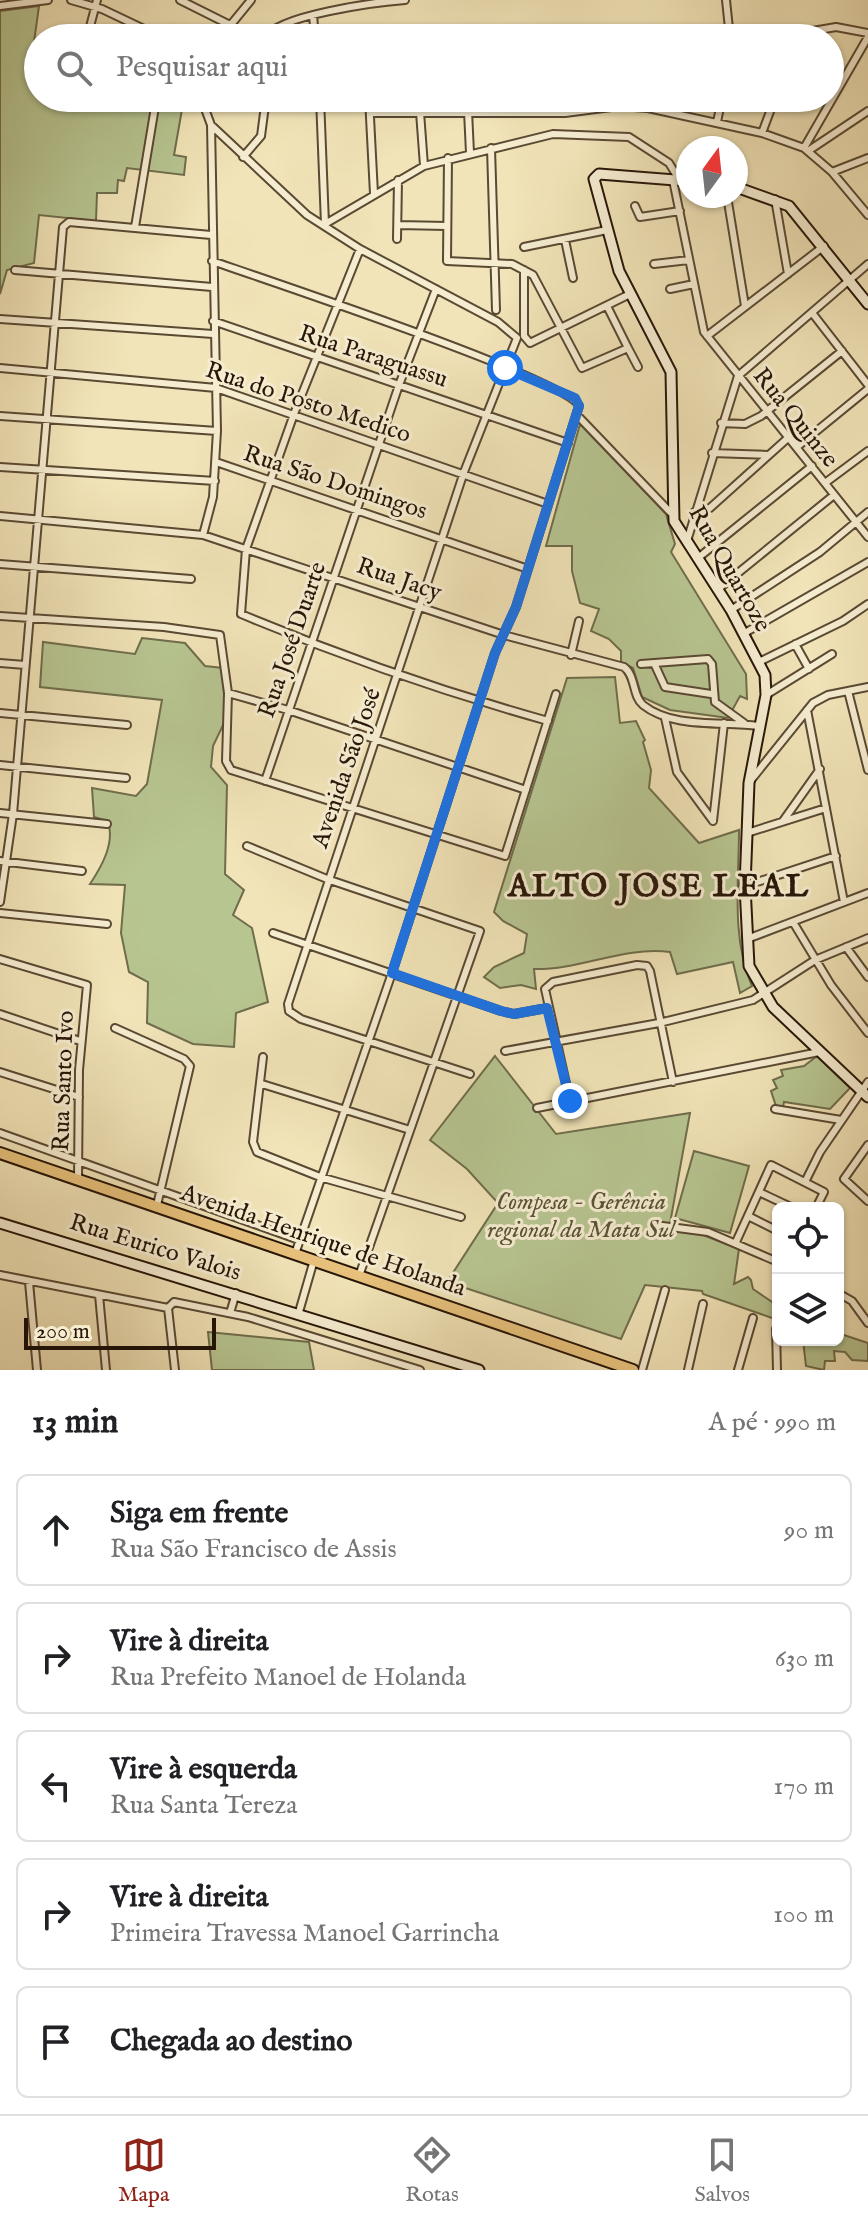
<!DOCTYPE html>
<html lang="pt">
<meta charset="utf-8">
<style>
:root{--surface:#fff;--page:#f6f6f6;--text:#202124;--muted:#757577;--line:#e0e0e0;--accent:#8f2418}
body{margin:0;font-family:"IM FELL English",serif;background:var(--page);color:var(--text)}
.controls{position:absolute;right:24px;bottom:24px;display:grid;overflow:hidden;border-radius:12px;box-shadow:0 2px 6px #0004}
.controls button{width:72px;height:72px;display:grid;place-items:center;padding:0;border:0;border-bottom:2px solid var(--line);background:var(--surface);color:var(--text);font:40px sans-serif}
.compass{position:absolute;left:676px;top:136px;width:72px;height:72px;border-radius:50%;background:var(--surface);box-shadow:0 2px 6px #0004;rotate:15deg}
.scale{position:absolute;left:24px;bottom:20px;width:192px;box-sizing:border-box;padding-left:8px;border:4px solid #271507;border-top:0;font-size:22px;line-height:28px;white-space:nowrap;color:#271507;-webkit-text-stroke:6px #f6edd1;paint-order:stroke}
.stop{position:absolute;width:24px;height:24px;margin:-18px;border:6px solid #1a73e8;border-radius:50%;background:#fff}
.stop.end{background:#1a73e8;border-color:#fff;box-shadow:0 2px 8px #0008}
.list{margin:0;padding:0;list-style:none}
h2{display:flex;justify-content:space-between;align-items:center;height:104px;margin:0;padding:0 32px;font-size:34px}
h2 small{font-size:26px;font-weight:400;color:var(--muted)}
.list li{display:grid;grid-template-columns:52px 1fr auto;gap:24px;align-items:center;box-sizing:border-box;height:112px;margin:0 16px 16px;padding:0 16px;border:2px solid var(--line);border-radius:12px}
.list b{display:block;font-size:30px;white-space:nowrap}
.list p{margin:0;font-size:26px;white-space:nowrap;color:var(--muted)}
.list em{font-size:26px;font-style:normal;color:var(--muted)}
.icon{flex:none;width:44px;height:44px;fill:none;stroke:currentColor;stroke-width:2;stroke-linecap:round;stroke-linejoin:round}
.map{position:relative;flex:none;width:868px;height:1370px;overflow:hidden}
.search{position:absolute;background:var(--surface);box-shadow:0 2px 6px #0004;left:24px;right:24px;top:24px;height:88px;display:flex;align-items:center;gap:20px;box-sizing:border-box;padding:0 28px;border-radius:44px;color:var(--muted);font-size:30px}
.sheet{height:744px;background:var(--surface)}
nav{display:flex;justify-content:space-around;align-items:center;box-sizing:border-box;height:112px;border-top:2px solid var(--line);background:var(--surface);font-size:22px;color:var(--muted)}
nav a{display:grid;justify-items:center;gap:4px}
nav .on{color:var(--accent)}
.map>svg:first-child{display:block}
.green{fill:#b7c591;stroke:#6f6d4c;stroke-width:2}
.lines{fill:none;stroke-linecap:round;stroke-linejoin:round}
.street-casing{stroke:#5a4933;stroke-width:10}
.secondary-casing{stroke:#271507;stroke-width:13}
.primary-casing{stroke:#271507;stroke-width:14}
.street{stroke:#f6edd1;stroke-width:6}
.secondary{stroke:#f6edd1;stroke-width:9}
.primary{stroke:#e8c27c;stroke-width:10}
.route{stroke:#1a73e8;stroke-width:10}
.labels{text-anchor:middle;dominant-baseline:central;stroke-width:6;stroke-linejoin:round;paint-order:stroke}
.street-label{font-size:24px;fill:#271507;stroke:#f6edd1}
.park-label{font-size:24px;font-style:italic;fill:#595337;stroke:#f6edd1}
.district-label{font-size:32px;font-weight:bold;letter-spacing:2px;fill:#271507;stroke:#f6edd1}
</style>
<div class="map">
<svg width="868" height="1370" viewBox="0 0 868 1370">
<rect width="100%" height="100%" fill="#f1e4b8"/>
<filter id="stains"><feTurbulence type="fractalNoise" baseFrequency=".0025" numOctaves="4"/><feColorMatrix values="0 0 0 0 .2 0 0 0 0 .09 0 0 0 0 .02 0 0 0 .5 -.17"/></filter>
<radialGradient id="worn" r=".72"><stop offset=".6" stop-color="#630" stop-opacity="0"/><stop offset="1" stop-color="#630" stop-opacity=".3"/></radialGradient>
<path class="green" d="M39,6L34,42L38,43V98H184L174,155L186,157L184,175L127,168L124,181L118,180L117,193H97L96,221L39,215L34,263L7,270L0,294V11Z
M580,424L666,514L675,544L671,552L746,674L747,699L740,696L728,718L670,710L642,697L633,668L621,662V651L609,639L591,631L599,609L580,603L572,571V546H546Z
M142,638L185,643L205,666L223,668L225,721L213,746L211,767L227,785L225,874L244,890L233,915L252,928L268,1002L236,1013L234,1047L193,1044L147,1023L148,982L129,972L121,933L125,885L90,884C102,866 115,843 108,821L94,817L92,788L136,796L147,784L162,700L40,687L43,642L135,654Z
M615,677L620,723L636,721L645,740L643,742L651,770L649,788L699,843L739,830C739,880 731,939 752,986L740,993L733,962L677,974L670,952C623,946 581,970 534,969L536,989L521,985L500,988L484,977L494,967L524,953L527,934L503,921L494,912L567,678Z
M495,1056L556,1134L690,1113L669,1229L698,1233L739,1249L734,1284L748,1277L751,1280L753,1289L778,1306V1320L703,1294L702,1291L645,1285L621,1339L447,1282L498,1203L467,1169L430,1140Z
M817,1056L850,1088L830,1109L784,1102L783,1107L776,1106L771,1091L777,1088L773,1080L783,1076L781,1070L804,1066Z
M694,1151L749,1166L730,1233L675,1218Z
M208,1332L309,1342L314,1370H212Z
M838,1333L868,1343V1361L852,1360L845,1352L834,1351L835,1361H825L824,1370L806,1366L803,1340H838Z"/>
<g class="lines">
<defs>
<path id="street" d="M71,0L102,9L163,38
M180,0L230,25
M726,0L730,38
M0,6L48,0
M313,15L315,38
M87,38L97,0
M220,38L251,0
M265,38C277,15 378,2 405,0
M772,38L836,27L868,33
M201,98L211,125L217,431L213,497L203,535
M320,98L325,224
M369,98L374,194
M202,103L266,104
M555,109L584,98
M468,111L470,153
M420,112L424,166
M370,113H565L619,106L648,108L762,133L804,148L832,172L868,215
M675,114L676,98
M717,122L722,98
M211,125L307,215L360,249L498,322L517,338L464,472L288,1004L289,1011L301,1019L470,1074
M762,133L775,98
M491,148L496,310
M804,148L868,37
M808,151L868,111
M243,157L261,136L266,98
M448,158L447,261L512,264L533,275L582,368L628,348L607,306
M832,172L868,158
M673,180L704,332L868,537
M727,196L745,306
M775,199L788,274
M635,206L640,217L680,211
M325,224L424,166L553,134L629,137L669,163L680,181
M398,225L447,226
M135,227L156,101
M397,239L398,180
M565,240L573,278
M524,247L607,230
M360,249L294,414L246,549L241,614C341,656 444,692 548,721
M212,261C258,277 568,380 579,406L516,607L495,653L392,973L295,1254
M654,264L689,260
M15,270L212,287
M524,270V336L530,343L630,294
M670,289L694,284
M813,314L868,385
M0,319L213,334
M213,321L568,443
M707,336L824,246
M628,348L638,367
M0,368L216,388L548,504
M577,415L671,513
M0,416L217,431
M721,423L745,424L761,416L842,351
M797,447L868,389
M712,453L768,455
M216,462L528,569
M0,467L215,481
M825,483L868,451
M694,512L710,508L789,437
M0,516L203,535L504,635L624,667C636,676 632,696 643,705C673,729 723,721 758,726
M687,541L738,376L868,264
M698,558L812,466
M0,564L191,579
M717,590L834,495
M731,610L820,552L868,512
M0,616L164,627L220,635L228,693L226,761L231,770L505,856L556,694
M743,634L868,562
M795,644L809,669
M571,655L579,621
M759,662L843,621L868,604
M0,663L25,665
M654,663L665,687L711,694
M641,664L708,659L712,664L715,702L744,723
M848,691L868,770
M228,693L288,710L526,790
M766,695L832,654
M807,710L844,902
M0,713L127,725
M665,718L677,772L713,821
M0,765L126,778
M751,780L813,703L828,695L868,687
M265,781L399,385L436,289
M0,813L107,824
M713,821L724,723
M783,821L820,769
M747,833L826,808
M247,846L327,879L480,931L359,1276
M0,861L82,871
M745,886L836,856
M0,902L13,814L63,227L69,222L211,235
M0,913L107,924
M793,922L831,985L868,1033
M273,933L501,1011L514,1014L547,1008
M747,939L868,893
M846,947L868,977
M0,959L87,985L79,1070L78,1178
M0,1014L80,1041
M115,1028L184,1059L190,1066L157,1205
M505,1051L659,1023L753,1000L815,960L868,938
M263,1057L253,1142L257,1152L320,1177L461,1217
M0,1072L79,1097
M262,1084L410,1130
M570,1101L545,989L553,982L637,965L647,966L650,971L673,1082
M537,1108L819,1052
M775,1109L841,1120
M0,1133L299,1240
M868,1145L844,1179L868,1201
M805,1182L820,1152L868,1082
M759,1192L793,1208
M748,1216L778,1231
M655,1225L708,1232L778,1262
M736,1242L771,1165L824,1192L816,1208
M0,1275L168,1308L174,1302L248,1317L420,1370
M29,1282L37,1370
M838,1293L852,1301L868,1323
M99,1295L106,1370
M168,1308L175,1370
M299,1312L314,1260
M230,1313L236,1293
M776,1329L777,1370
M642,1370L665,1290
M688,1370L703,1304
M738,1370L753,1318"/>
<path id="secondary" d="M688,181L599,174L594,179L619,271L671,372L674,521L731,610L765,675L766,695L749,783L745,886L749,966L773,1007L868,1097
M736,187L789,206L868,304
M0,1223L479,1370"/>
<path id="primary" d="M0,1153L633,1370"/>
</defs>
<use href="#street" class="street-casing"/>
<use href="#secondary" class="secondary-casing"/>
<use href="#primary" class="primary-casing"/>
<use href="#street" class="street"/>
<use href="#secondary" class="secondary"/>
<use href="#primary" class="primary"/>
</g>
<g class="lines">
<path class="route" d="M505,368L575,398L579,406L516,607L495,653L392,973L501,1011L514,1014L547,1008L570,1101"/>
</g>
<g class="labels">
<g class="street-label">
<text transform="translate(373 357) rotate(18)">Rua Paraguassu</text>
<text transform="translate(308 403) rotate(18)">Rua do Posto Medico</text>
<text transform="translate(795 418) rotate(51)">Rua Quinze</text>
<text transform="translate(335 483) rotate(18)">Rua São Domingos</text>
<text transform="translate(729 569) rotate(60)">Rua Quartoze</text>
<text transform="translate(399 580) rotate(19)">Rua Jacy</text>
<text transform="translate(293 640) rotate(-71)">Rua José Duarte</text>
<text transform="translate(347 768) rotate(-71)">Avenida São José</text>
<text transform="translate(64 1081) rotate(-88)">Rua Santo Ivo</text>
<text transform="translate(323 1241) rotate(19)">Avenida Henrique de Holanda</text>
<text transform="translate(155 1248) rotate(17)">Rua Eurico Valois</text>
</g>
<g class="park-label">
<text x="581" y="1202">Compesa - Gerência<tspan x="581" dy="28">regional da Mata Sul</tspan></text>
</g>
<g class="district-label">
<text x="659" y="887">ALTO JOSE LEAL</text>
</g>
</g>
<rect width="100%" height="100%" filter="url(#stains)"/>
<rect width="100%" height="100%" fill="url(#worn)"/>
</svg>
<div class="controls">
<button><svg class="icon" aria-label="locate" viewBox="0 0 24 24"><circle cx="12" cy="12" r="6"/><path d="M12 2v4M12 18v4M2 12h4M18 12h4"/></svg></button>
<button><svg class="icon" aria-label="layers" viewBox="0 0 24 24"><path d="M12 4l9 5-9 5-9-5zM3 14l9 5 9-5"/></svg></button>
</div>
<svg class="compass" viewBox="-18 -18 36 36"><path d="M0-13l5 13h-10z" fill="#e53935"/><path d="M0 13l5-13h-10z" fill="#757577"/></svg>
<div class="scale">200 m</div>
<div class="stop" style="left:505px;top:368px"></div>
<div class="stop end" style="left:570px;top:1101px"></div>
<div class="search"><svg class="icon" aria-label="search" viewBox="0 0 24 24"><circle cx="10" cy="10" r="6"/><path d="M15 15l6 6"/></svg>Pesquisar aqui</div>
</div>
<section class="sheet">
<h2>13 min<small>A pé · 990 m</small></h2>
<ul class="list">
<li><svg class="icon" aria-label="ahead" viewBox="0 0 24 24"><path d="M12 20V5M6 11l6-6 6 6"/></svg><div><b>Siga em frente</b><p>Rua São Francisco de Assis</p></div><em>90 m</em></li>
<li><svg class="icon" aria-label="right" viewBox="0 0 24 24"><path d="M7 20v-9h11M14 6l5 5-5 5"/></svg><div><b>Vire à direita</b><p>Rua Prefeito Manoel de Holanda</p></div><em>630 m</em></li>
<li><svg class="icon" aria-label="left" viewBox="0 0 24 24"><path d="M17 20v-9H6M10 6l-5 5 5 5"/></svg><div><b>Vire à esquerda</b><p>Rua Santa Tereza</p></div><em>170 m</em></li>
<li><svg class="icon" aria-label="right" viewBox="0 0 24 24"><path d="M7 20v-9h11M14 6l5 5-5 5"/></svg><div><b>Vire à direita</b><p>Primeira Travessa Manoel Garrincha</p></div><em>100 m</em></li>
<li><svg class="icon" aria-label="arrive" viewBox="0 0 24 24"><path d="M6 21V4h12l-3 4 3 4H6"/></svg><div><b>Chegada ao destino</b></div></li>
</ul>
</section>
<nav>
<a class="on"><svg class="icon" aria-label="map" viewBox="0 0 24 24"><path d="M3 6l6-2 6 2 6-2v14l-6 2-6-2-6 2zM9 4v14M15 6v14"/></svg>Mapa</a>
<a><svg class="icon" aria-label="directions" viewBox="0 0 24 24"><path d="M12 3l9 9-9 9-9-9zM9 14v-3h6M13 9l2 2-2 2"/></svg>Rotas</a>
<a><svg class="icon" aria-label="saved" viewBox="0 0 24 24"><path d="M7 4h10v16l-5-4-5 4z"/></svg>Salvos</a>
</nav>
